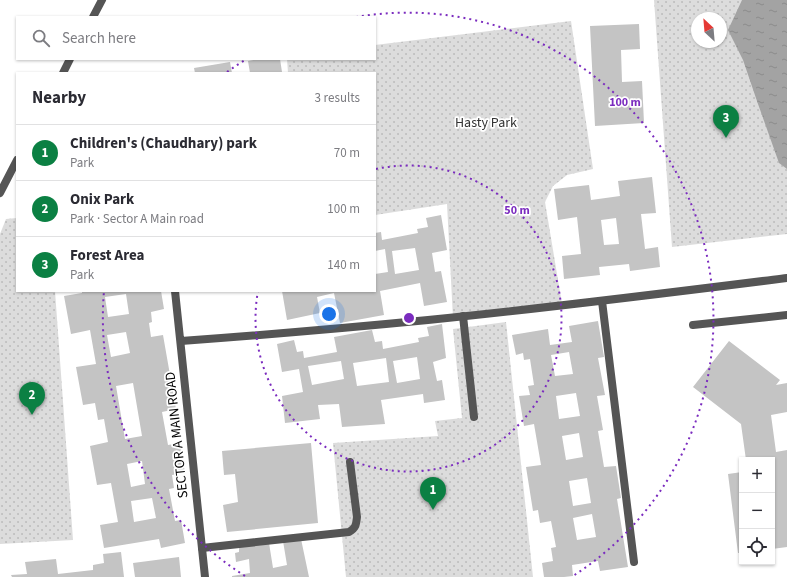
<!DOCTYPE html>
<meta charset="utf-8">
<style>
:root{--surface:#fff;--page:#f2f2f3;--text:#2b2b33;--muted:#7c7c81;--line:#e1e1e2;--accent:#0b8043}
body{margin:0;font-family:"Source Sans 3",sans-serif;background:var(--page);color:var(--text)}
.controls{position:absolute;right:12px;bottom:12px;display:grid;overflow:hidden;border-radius:0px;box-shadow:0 1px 3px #0004}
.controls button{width:36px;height:36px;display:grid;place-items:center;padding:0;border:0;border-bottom:1px solid var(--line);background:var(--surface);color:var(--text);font:20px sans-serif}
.compass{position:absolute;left:691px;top:12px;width:36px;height:36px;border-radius:50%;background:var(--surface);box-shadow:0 1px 3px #0004;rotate:334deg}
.you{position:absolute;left:329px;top:314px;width:14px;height:14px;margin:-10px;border:3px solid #fff;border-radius:50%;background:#1a73e8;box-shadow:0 0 0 6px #1a73e833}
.badge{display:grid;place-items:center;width:26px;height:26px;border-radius:50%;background:var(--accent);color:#fff;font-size:13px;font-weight:700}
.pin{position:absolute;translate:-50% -33px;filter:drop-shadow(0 1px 2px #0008)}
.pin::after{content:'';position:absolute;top:21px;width:14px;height:12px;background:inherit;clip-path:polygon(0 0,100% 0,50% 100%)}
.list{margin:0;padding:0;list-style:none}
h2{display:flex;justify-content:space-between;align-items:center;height:52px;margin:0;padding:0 16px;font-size:17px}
h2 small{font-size:13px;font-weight:400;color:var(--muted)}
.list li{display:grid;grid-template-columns:26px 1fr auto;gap:12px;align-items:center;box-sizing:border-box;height:56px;padding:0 16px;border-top:1px solid var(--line)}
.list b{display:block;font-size:15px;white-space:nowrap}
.list p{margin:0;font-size:13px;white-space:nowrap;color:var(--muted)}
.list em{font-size:13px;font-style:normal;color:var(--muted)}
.icon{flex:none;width:22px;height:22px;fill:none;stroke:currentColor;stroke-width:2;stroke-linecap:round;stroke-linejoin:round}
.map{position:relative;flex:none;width:787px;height:577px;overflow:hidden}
.search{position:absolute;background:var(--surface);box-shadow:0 1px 3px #0004;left:16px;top:16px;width:360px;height:44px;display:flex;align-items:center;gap:10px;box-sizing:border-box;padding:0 14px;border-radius:0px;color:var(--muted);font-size:15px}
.panel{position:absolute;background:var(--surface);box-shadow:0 1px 3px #0004;left:16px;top:72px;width:360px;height:220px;border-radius:0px}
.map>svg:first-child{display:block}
.park{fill:url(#park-dots);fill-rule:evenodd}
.water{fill:url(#water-ripples)}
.building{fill:#c4c4c4;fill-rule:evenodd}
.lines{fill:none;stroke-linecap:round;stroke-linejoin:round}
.service{stroke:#555;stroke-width:8}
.minor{stroke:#555;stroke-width:8}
.ring{fill:none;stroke:#7b2cbf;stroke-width:2;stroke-dasharray:2 4}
.labels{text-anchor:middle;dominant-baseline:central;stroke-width:3.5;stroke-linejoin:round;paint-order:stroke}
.park-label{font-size:14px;fill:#333;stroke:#fff}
.street-label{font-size:14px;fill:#000;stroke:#fff}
.centre{fill:#7b2cbf;stroke:#fff;stroke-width:2}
.ring-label{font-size:12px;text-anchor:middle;font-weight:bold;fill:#7b2cbf;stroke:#fff;stroke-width:3.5;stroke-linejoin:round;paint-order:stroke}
</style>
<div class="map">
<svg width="787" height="577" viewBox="0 0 787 577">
<defs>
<pattern id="park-dots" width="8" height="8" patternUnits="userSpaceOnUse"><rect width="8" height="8" fill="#dcdcdc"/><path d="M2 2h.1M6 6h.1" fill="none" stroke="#bbb" stroke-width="1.8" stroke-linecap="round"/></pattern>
<pattern id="water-ripples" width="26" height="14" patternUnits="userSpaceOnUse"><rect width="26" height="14" fill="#a3a3a3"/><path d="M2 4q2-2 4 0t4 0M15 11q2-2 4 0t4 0" fill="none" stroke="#8b8b8b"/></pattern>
</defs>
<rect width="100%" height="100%" fill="#fff"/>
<path class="park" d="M654,0H787V234L672,247ZM697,18H721V42H697Z
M571,21L593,169L567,175L553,186L545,202L562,304L453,318L447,204L375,215V73H288L287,59H375V45Z
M17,218V291H55L73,540L0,544V234L6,219Z
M506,322L533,577H346L333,443L438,436L435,421L462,418L453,329Z"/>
<path class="water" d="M742,0H787V169L779,163L758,104L743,60L728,30Z"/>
<path class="building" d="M639,24L640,49L621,50L622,82L642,81L644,123L595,126L590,26Z
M258,59H280L282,72L250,73L248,61Z
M230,62L232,73H195L194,68Z
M652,177L656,213L641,214L645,249L658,247L660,267L630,271L629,264L599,267L600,275L564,279L562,256L581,254L577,217L558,220L554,189L589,185L591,200L620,196L618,181ZM616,218L619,244L604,245L601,220Z
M441,215L447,250L432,253L435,272L441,271L447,302L424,306L420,283L380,291L384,315L340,323L334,293L317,297L320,313L287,320L282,291H375V274L388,272L385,249L375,251V233L381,232L382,240L418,233L417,229L428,227L426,218ZM415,248L419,270L395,274L392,251Z
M82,291H161L164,309L151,312L152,322L149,323L151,337L163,335L176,409L162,412L168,445L180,443L185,473L172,475L174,488L169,489L175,521L181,520L185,543L161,548L159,539L104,548L100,525L118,522L111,483L97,485L90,446L108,442L104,419L98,420L95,403L83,405L76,367L96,364L90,330L71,334L64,296L82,293ZM126,294L129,314L108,317L105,297ZM126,332L130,353L111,357L107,335ZM133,383L142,436L125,439L116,386ZM142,461L145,484L131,487L127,464ZM152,498L156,518L134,522L131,501Z
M598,321L604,357L598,358L605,395L597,396L603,430L598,431L604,467L616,466L621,498L617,499L628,567L600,571L598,561L572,565L573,576L564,577H544L542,563L553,561L551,548L556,547L551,521L540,523L538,510L533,511L526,467L541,465L534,424L524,426L519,396L530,395L528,386L534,385L530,359L524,360L523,353L516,355L512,335L548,329L550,345L572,342L569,326ZM569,352L573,374L555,376L551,355ZM576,393L580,416L559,419L556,396ZM579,433L583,457L566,460L562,436ZM587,478L591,503L573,506L569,481ZM592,514L596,537L577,540L573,518Z
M442,324L446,358L433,362L437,381L442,380L445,400L424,403L423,394L381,400L385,424L342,427L339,404L318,405L320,419L285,423L282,396L303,392L299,369L282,372L277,344L294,340L297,352L303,351L304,358L337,352L334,337L372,330L375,342L382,341L383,349L419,342L418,338L429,336L427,327ZM417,357L420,379L397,383L393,361ZM386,358L389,382L357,386L353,363ZM341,361L344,379L312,385L308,366Z
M729,341L780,380L776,385L787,383V412L771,415L776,452L787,450V547L772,549V460H746L741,424L693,387Z
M311,443L318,523L227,532L223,505L238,502L235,474L224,475L222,451Z
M742,472V553H738L728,474Z
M301,539L309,577H232V576L250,573L249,559L236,562L235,553L239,552V547L269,543L273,568L287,565L283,541Z
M121,552L124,577H12L11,575L27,574L25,562L56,559L58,574L93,570V565L104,563L103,554Z
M179,557L181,577H135L133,563Z"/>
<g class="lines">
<path class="service" d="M463,316L474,417
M693,325L787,315
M202,548L349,532C356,528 356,525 357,517L350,462"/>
<path class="minor" d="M93,17L102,0
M63,73L70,59
M0,193L17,160
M175,291L205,577
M602,301L634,562
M181,341C263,335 346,328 428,320C548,308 667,293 787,278"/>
</g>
<g class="ring">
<path d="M376 169A153 153 0 1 1 258 291"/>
<path d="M245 576A306 306 0 0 1 104 291M227 72A306 306 0 0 1 245 60M356 17A306 306 0 0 1 573 576"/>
</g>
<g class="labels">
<g class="park-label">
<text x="486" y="123">Hasty Park</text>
</g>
<g class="street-label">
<text transform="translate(177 435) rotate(-96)">SECTOR A MAIN ROAD</text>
</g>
</g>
<circle cx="409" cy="318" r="6" class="centre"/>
<g class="ring-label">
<text x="625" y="106">100 m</text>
<text x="517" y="214">50 m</text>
</g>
</svg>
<div class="controls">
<button>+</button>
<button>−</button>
<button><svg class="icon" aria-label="locate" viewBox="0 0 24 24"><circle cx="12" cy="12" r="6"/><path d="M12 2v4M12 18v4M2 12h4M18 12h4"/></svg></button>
</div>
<svg class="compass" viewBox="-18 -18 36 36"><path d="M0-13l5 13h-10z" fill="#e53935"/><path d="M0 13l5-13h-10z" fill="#7c7c81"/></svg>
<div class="you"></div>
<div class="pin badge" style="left:433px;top:510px">1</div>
<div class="pin badge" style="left:32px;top:415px">2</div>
<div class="pin badge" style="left:726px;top:138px">3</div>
<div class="search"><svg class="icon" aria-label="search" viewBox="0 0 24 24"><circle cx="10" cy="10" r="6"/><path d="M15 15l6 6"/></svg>Search here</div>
<section class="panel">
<h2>Nearby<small>3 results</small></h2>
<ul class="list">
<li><span class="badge">1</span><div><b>Children's (Chaudhary) park</b><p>Park</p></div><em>70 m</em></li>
<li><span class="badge">2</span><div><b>Onix Park</b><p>Park · Sector A Main road</p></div><em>100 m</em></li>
<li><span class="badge">3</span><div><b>Forest Area</b><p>Park</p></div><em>140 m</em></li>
</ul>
</section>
</div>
